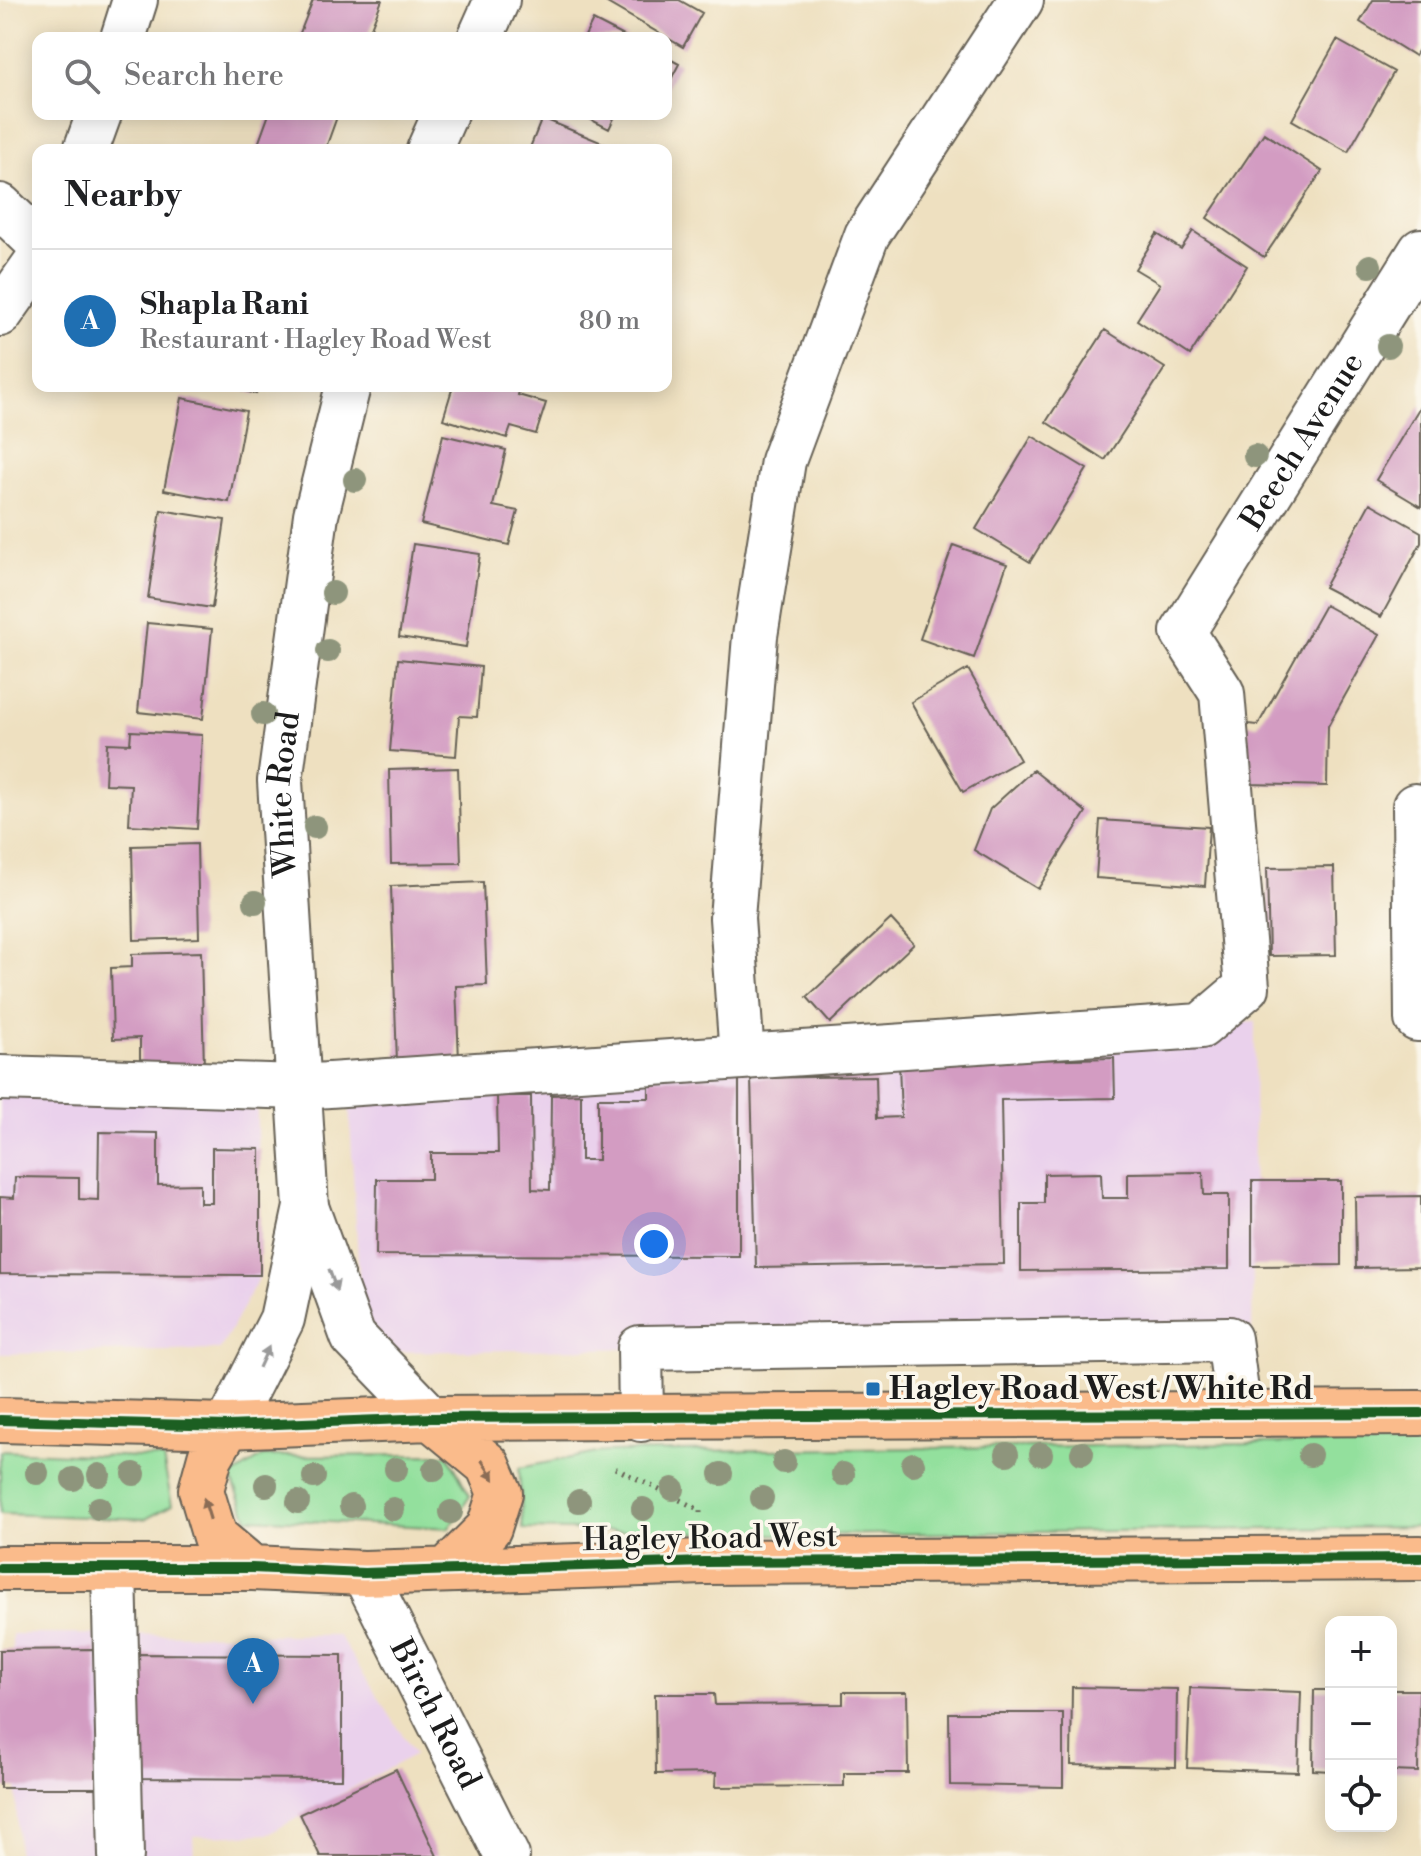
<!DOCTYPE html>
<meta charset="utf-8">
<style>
:root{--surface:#fff;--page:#f2f2f2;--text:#202124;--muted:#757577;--line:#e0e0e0;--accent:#1f6fb2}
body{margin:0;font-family:"Libre Bodoni",serif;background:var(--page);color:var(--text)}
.controls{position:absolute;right:24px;bottom:24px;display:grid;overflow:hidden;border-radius:16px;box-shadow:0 4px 20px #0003}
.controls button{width:72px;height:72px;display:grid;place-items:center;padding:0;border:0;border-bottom:2px solid var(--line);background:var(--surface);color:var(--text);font:40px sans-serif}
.you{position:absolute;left:654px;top:1244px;width:28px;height:28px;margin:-20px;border:6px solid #fff;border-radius:50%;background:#1a73e8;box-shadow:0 0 0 12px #1a73e833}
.badge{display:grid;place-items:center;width:52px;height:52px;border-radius:50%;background:var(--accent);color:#fff;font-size:26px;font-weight:700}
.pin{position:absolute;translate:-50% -66px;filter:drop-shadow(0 2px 4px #0008)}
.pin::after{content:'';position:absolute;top:42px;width:28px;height:24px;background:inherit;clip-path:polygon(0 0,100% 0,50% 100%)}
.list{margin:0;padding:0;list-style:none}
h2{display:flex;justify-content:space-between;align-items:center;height:104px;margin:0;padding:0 32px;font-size:34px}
h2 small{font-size:26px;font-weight:400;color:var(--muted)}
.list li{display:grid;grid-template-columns:52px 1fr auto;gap:24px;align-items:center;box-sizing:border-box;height:144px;padding:0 32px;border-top:2px solid var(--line)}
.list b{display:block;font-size:30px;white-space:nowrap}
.list p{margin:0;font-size:26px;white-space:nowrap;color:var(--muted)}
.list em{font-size:26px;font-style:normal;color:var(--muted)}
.icon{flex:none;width:44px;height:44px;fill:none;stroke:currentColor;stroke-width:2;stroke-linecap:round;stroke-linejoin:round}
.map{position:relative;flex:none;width:1421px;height:1856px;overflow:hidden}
.search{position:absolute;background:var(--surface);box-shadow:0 4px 20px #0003;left:32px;top:32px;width:640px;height:88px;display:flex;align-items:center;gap:20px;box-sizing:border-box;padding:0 28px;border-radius:16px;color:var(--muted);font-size:30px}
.panel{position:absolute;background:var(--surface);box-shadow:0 4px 20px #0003;left:32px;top:144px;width:640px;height:248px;border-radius:16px}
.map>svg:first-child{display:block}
.built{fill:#ead1ec}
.green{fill:#93e09d;stroke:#587e5c;stroke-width:2}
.building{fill:#d39cc2}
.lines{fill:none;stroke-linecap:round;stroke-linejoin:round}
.minor-casing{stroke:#666155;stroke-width:48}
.highway-casing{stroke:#666155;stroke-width:48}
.path{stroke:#666155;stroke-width:5;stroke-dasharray:2 6;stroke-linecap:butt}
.minor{stroke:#fff;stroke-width:44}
.highway{stroke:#fabb8b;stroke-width:44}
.cycleway-casing{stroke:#fbf7ec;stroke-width:15}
.cycleway{stroke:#1b5e20;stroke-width:10}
.tree{fill:#8e957b}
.oneway{fill:#999}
.oneway2{fill:#8b6c54}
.poi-dot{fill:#1f6fb2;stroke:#fbf7ec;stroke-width:3}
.labels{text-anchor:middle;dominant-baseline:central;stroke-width:7;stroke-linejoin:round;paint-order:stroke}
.street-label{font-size:32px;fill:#1c1c1c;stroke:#fbf7ec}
.poi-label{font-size:32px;font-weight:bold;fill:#1c1c1c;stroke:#fbf7ec;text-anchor:start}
</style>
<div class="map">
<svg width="1421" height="1856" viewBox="0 0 1421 1856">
<rect width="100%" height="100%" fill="#fbf7ec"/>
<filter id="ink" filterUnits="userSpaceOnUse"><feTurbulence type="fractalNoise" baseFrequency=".0125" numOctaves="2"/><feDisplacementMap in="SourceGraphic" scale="16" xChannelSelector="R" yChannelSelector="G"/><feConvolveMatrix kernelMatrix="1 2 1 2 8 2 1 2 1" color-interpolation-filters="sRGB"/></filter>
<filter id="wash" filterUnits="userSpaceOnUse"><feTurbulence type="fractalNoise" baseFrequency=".006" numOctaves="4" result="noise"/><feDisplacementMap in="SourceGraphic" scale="32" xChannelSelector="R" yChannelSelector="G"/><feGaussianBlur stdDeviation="1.8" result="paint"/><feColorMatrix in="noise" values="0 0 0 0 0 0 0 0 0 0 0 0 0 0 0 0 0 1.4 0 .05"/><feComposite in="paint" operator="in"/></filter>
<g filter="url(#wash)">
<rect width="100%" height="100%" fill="#eee0c0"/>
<path class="built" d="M1255,1022L1252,1339L384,1352L362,1327L347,1070Z
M0,1068L256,1072L260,1275L220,1350L0,1354Z
M12,1634L338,1635L415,1754L268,1834L193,1836L194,1856H18Z"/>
<path class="green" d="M1421,1442V1527L802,1535L523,1529L519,1468L601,1452Z
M0,1451L163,1458L172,1505L146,1519L0,1514Z
M448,1455L470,1496L449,1528L248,1518L231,1477L263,1456Z"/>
<g id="blocks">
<path class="building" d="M313,0H382L367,38H298Z
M602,0H679L702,13L683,47Z
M1373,0H1421V46L1415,56L1360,22Z
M593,20L628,38H584Z
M1337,40L1394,72L1348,152L1292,120Z
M666,57L679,64L666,89Z
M269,114H338L325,150H256Z
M580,114H616L609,129Z
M542,118L605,144L603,150H529Z
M1264,133L1322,171L1264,257L1207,218Z
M1193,231L1247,266L1190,355L1137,320L1160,284L1135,269L1157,234L1181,249Z
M1105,330L1165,368L1105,460L1046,422Z
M227,386H258L256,394Z
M453,386H520L518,395L546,403L536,434L511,427L507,438L443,419Z
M182,398L246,411L229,502L164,490Z
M1421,405V507L1376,480Z
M443,435L506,450L493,506L518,511L509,545L421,524Z
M1032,436L1087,469L1030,562L976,529Z
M1370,503L1421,532V543L1381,617L1324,587Z
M161,510L225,520L212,608L148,598Z
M413,544L480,554L466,647L399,637Z
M953,545L1007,564L974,658L920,639Z
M1325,605L1379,635L1328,726L1327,786L1247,784L1248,724L1258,725Z
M147,623L212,629L203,719L138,712Z
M398,659L481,667L477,717L459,716L456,756L390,751Z
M968,669L1020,760L963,792L911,702Z
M131,731L202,735L197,829L129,825L131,785L105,784L107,743L130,744Z
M458,768L461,863L391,864L389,770Z
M1033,770L1086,812L1038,889L974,850L990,809Z
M1100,820L1209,827L1205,886L1096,878Z
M197,844L199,938L134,940L132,846Z
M1334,867L1336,955L1269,956L1267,868Z
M483,882L487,985L456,986L459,1060L397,1063L391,886Z
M891,919L914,944L830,1023L807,997Z
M201,952L204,1067L140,1068V1038L113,1039L111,968L132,967V954Z
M1114,1058L1115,1098L1001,1100L1004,1264L756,1268L751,1078L876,1076L877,1118L901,1117L899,1063Z
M649,1078H739V1256L376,1255L377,1179H431V1153H498L497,1096H531L532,1189L550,1190L551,1095L581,1094V1160H598V1098H649Z
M99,1132L158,1133V1185L200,1184V1203H212V1148L260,1149V1275L0,1274V1197L14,1198L15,1177L79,1178V1199L98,1200Z
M1203,1172L1204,1195H1229V1269L1021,1271V1203H1044V1174L1101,1173L1102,1198H1128V1173Z
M1252,1181H1341V1265L1252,1266Z
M1421,1196V1267L1356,1268L1355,1197Z
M96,1649L98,1788H0V1650Z
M130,1654L342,1655V1779L130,1778Z
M1072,1687L1177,1689L1176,1767L1071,1765Z
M1190,1688L1301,1692L1298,1772L1187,1768Z
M1314,1690H1331V1771L1313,1770Z
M1391,1690H1419L1418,1772L1391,1771Z
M843,1692H907L908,1773H844V1786L715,1787L716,1773L656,1774L655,1694H714L715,1705L843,1704Z
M949,1713H1063V1787L950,1785Z
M396,1769L437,1856H320L300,1814Z"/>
</g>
</g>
<g filter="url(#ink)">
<use href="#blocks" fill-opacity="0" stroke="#666155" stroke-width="2"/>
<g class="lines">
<defs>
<g id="minor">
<path d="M123,38L135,0"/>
<path d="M480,38L497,0"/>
<path d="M86,150L99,114"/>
<path d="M429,150L445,114"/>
<path d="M0,206L38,242"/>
<path d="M0,314L38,260"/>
<path d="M1415,806L1417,1019H1421"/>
<path d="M742,1056L732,918L755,636L783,461L867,235L1021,0"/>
<path id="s1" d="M0,1078L300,1087L1201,1026L1247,987L1222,693L1183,632L1421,251"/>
<path d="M306,1207L353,1337L431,1418"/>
<path d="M641,1419L640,1348L1229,1339L1239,1413"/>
<path id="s2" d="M228,1426L282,1319L306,1207L280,781L316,515L348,386"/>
<path d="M114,1570L121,1856"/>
<path id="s3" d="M364,1573L507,1856"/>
</g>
<path id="highway" d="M431,1418L488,1465L500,1493L489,1528L447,1570
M0,1420L228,1426L431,1418L1421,1413
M228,1426L210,1457L201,1490L215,1537L252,1568
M0,1568H252L364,1573L704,1562L1421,1558"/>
</defs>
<use href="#minor" class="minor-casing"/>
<use href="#highway" class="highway-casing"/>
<path class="path" d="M615,1468L700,1510V1513"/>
<use href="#minor" class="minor"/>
<use href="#highway" class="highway"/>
<defs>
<path id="cycleway" d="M0,1420L228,1426L431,1418L1421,1413
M0,1568H252L364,1573L704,1562L1421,1558"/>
</defs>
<use href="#cycleway" class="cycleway-casing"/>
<use href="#cycleway" class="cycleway"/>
</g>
<g class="tree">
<circle cx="1370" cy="266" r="12"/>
<circle cx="1388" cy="346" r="12"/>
<circle cx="1255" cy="456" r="12"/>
<circle cx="355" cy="480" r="12"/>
<circle cx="333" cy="593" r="12"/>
<circle cx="328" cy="651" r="12"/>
<circle cx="263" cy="714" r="12"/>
<circle cx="315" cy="827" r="12"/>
<circle cx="255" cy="902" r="12"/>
<circle cx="1082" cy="1453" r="12"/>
<circle cx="1007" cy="1454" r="12"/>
<circle cx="1041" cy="1454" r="12"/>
<circle cx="1310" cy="1455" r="12"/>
<circle cx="784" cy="1462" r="12"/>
<circle cx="913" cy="1464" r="12"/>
<circle cx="396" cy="1469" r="12"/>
<circle cx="434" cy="1470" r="12"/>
<circle cx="37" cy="1473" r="12"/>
<circle cx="134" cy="1474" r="12"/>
<circle cx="721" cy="1474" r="12"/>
<circle cx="843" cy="1474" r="12"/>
<circle cx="99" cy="1475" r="12"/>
<circle cx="314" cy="1477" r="12"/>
<circle cx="73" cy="1479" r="12"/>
<circle cx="266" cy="1485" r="12"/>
<circle cx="673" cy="1489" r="12"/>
<circle cx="762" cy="1498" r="12"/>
<circle cx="579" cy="1501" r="12"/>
<circle cx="298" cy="1502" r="12"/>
<circle cx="351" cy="1506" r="12"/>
<circle cx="99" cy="1508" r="12"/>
<circle cx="393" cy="1509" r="12"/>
<circle cx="643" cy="1509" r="12"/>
<circle cx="451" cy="1512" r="12"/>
</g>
<defs><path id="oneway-solid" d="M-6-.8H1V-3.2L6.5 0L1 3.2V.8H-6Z" transform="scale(2)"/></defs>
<g class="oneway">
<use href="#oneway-solid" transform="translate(333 1280) rotate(70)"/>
<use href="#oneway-solid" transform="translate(264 1357) rotate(-65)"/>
</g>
<g class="oneway2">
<use href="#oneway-solid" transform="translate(488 1470) rotate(57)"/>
<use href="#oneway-solid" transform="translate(207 1509) rotate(-107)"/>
</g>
</g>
<rect class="poi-dot" x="865" y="1381" width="16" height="16" rx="4"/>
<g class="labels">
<g class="street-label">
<text stroke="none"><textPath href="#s1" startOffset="1856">Beech Avenue</textPath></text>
<text stroke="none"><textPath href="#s2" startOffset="648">White Road</textPath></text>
<text transform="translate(710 1538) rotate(-1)">Hagley Road West</text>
<text stroke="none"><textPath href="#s3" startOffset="158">Birch Road</textPath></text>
</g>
<g class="poi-label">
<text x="889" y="1389">Hagley Road West / White Rd</text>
</g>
</g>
</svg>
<div class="controls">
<button>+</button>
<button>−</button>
<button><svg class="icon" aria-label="locate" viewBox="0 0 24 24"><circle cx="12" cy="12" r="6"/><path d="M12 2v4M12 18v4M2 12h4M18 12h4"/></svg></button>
</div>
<div class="you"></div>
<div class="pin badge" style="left:253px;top:1704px">A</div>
<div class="search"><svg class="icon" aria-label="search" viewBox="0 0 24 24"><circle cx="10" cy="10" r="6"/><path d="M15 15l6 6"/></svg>Search here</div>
<section class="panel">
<h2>Nearby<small></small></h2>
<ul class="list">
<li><span class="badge">A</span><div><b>Shapla Rani</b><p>Restaurant · Hagley Road West</p></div><em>80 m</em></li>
</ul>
</section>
</div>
